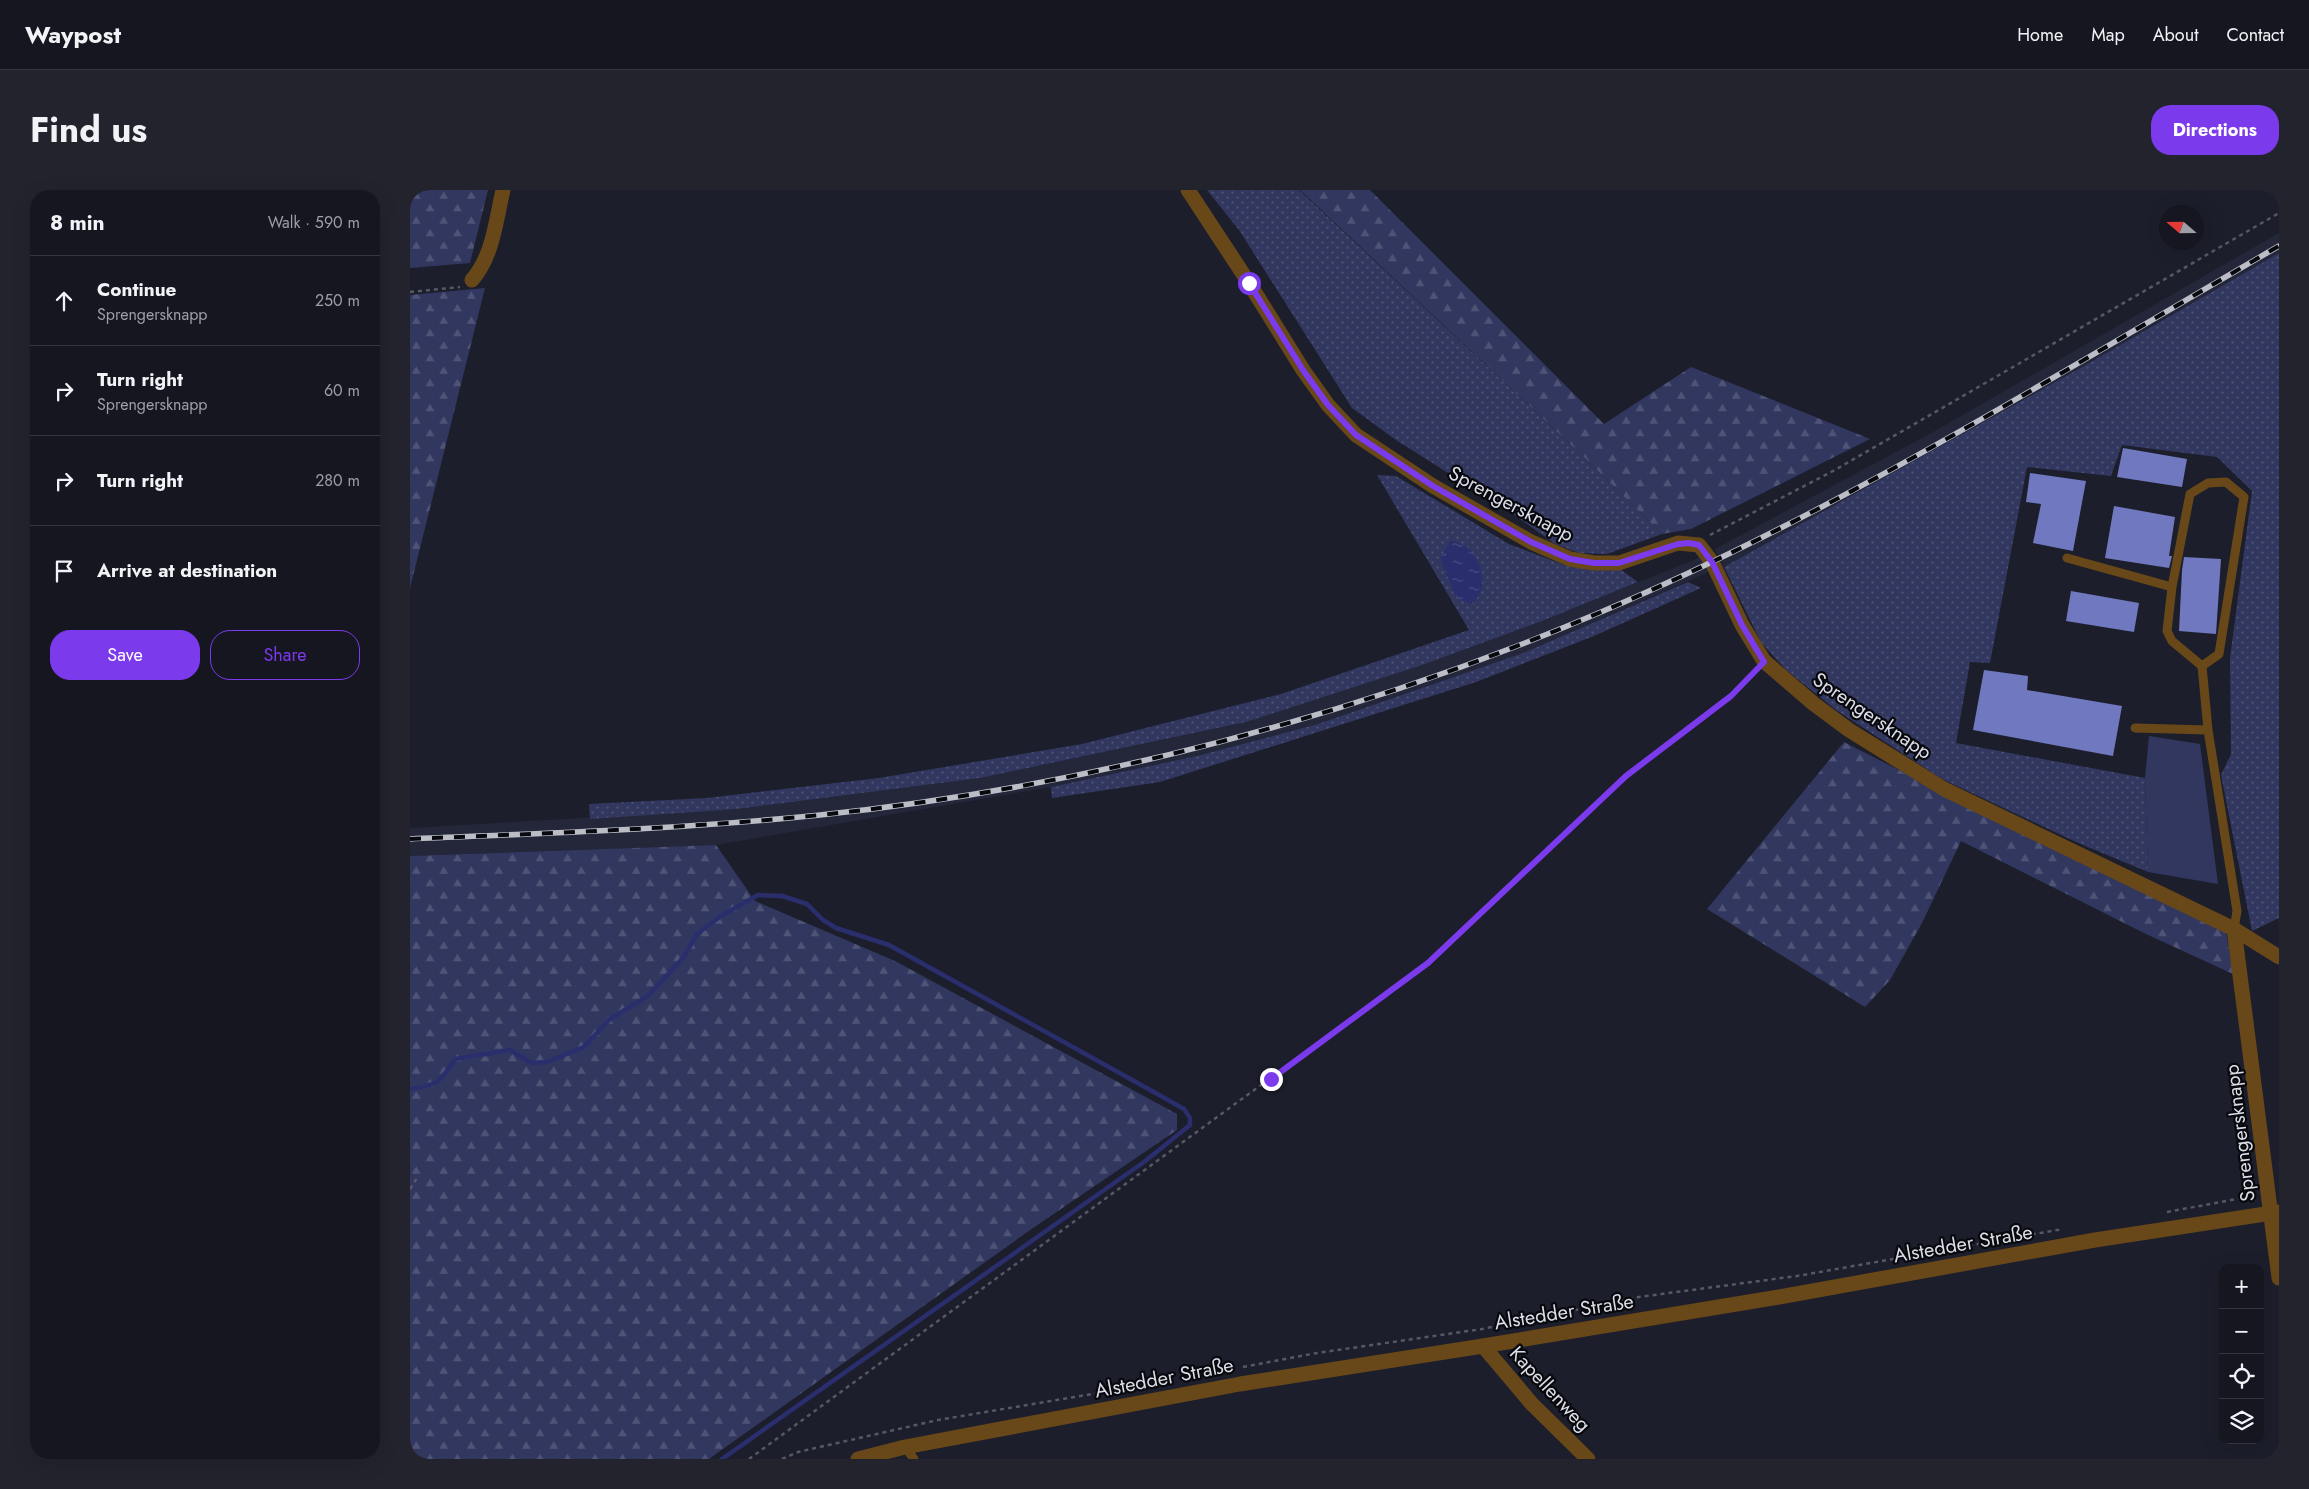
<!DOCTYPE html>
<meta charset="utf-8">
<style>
:root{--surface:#151620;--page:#22232d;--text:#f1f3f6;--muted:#9d9fa5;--line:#34353e;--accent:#7c3aed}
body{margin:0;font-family:Jost,sans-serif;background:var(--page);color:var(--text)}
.controls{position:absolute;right:15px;bottom:15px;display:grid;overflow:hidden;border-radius:10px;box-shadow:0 5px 20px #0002}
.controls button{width:45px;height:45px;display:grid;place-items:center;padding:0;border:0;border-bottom:1px solid var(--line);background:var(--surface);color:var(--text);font:25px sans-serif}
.compass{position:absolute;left:1749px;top:15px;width:45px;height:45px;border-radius:50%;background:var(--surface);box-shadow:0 5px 20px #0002;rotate:290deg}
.stop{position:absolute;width:15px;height:15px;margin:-11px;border:4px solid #7c3aed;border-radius:50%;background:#fff}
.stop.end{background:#7c3aed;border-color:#fff;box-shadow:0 1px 5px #0008}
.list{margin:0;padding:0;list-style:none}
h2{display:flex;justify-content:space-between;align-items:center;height:65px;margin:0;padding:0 20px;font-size:21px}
h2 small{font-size:16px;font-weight:400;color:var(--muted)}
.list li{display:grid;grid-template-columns:32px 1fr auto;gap:15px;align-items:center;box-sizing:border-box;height:90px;padding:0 20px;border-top:1px solid var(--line)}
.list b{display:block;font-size:19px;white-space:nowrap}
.list p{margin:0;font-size:16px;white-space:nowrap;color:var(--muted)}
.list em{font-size:16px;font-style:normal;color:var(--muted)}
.actions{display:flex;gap:10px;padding:15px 20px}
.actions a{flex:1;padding:11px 0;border:1px solid var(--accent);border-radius:20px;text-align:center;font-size:18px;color:var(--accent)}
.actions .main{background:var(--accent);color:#fff}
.icon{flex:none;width:28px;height:28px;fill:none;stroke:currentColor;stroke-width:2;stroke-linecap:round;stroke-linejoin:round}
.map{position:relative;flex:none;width:1869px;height:1269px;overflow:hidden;border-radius:20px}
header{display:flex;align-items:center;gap:30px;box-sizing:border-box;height:70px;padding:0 25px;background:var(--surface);border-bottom:1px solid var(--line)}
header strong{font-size:24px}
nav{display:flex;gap:28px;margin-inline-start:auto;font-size:18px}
.intro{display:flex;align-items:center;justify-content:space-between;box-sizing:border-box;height:120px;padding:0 30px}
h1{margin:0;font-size:35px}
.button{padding:12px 22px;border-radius:20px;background:var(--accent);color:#fff;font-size:18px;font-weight:700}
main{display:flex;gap:30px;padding:0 30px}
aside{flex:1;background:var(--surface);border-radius:20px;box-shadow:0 5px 20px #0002}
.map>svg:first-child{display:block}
.built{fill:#24273a}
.grass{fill:url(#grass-dots)}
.forest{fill:url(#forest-firs)}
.garden{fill:#323760}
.water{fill:url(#water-ripples)}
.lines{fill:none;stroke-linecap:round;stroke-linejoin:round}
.stream{stroke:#2b2e6d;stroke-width:4.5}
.building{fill:#7079c0}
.path{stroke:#565864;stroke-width:2.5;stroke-dasharray:4 4;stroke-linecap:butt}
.service{stroke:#684719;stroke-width:9}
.minor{stroke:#684719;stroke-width:15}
.tertiary{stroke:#684719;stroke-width:15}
.rail-casing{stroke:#bcbec7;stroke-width:5.5}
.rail{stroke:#08090e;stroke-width:4;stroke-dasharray:11;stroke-linecap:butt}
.route{stroke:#7c3aed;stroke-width:6}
.labels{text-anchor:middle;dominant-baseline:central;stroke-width:4.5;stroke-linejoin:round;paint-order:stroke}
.street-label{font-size:20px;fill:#dcdee7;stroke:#08090e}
</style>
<header>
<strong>Waypost</strong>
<nav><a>Home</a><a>Map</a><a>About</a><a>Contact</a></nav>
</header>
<div class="intro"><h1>Find us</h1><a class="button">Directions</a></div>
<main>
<aside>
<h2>8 min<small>Walk · 590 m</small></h2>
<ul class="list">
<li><svg class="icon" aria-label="ahead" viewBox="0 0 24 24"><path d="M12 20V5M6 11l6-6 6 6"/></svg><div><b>Continue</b><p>Sprengersknapp</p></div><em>250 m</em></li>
<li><svg class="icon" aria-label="right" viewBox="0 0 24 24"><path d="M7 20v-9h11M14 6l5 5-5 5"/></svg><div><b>Turn right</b><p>Sprengersknapp</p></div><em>60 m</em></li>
<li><svg class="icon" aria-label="right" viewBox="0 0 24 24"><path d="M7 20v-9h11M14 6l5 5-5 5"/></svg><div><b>Turn right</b></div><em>280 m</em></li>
<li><svg class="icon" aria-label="arrive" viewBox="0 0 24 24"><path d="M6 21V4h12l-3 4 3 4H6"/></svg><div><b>Arrive at destination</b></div></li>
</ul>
<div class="actions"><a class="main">Save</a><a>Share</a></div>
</aside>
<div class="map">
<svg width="1869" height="1269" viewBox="0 0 1869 1269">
<defs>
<pattern id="grass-dots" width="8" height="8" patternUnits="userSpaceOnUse" patternTransform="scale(1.25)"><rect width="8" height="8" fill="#323760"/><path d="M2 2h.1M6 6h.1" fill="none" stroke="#4f5477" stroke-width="1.8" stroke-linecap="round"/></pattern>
<pattern id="forest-firs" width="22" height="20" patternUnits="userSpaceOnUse" patternTransform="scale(1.25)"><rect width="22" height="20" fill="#323760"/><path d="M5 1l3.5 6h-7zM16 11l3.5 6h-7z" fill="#4f5477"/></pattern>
<pattern id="water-ripples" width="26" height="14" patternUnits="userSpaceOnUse" patternTransform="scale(1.25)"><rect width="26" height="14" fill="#2b2e6d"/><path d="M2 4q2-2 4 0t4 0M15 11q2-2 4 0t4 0" fill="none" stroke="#494c82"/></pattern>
</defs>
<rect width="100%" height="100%" fill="#1c1e2b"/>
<path class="built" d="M1869,43V63L1674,176L1314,377L1305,359L1525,241Z
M1291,367L1299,382L1113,463L908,534L787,566L641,597L306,655L0,666V638L327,619L570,588L836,532L1132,431Z"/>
<path class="grass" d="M797,0H889L1174,267L1252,344L1197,364L1169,363L1145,354L1103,324L986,250L942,218L829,40Z
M1869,63V728L1842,741L1811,585L1821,564L1820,468L1842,301L1807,267L1712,255L1701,286L1617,277L1580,473L1560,472L1546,553L1735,588L1738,682L1666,652L1532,589L1426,520L1375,479L1351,452L1314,377L1674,176Z
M967,285L986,286L1099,354L1157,376L1207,377L1228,392L1132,431L1012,475L836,532L570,588L327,619L180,629L179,614L297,608L469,588L672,554L871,504L1059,440Z
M1278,392L1291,398L1184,446L1066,492L750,592L642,608L641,597L787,566L908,534L1113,463Z"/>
<path class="forest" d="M0,0H78L60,73L0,78Z
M890,0H960L1194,234L1281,177L1460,249L1281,339L1252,344L1174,267Z
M75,98L0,398V105Z
M1434,552L1567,620L1816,742L1823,784L1736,744L1551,651L1512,733L1480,790L1455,817L1297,719Z
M306,655L345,711L485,771L767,924V940L623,1038L299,1269H0V666Z"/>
<path class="garden" d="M1739,546L1790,554L1808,694L1738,682L1735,588Z"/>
<path class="water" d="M1041,350C1049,353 1056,355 1062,362C1074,377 1078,402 1061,414L1049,409L1044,403L1030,368Z"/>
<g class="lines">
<path class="stream" d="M0,899C27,895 30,893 45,869L100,860L121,873L137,872L174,857L200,829L238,806L274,767L287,744L311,726L348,705L372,706L397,714L413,730L426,738L479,755L742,901L774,919L780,928V935L734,972L312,1269"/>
</g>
<path class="building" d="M1713,258L1777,269L1772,297L1707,287Z
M1620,283L1676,291L1663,361L1623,353L1631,314L1616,312Z
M1704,316L1765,327L1759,366H1762L1759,378L1695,368Z
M1774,367L1811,369L1806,444L1769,441L1772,380Z
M1661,401L1729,413L1724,442L1656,431Z
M1574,480L1618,486L1617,500L1712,516L1703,566L1563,540Z"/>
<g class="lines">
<path class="path" d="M0,102L50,97
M1300,345L1425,280L1869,23
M0,999L7,988
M1757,1022L1843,1006
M833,1177L907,1163L1072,1139L1229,1107L1387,1086L1653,1039
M339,1269L1018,773L1216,586L1321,505L1344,482
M372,1269L388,1262L528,1230L724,1197"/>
<path class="service" d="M1657,368L1762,397L1780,304L1798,293L1816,292L1834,307L1809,464L1792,476L1798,540
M1762,397L1757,441L1762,451L1792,476
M1725,538L1798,540L1827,721L1824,739
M495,1257L504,1269"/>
<path class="minor" d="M778,0L839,93L893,180L918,215L946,245L1023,296L1121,352L1160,369L1184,373H1209L1268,353L1289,355L1302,372L1332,435L1354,471L1404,514L1439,540L1534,599L1824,739L1869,767
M62,90C83,66 86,30 93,0
M1824,739L1869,1088
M1073,1156L1122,1214L1178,1269"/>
<path class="tertiary" d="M448,1269L495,1257L830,1194L1073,1156L1369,1107L1685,1050L1869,1022"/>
<defs>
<path id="rail" d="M0,649C137,643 274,639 410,625C677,597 944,527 1191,422C1428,322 1647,184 1869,56"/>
</defs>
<use href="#rail" class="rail-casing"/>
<use href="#rail" class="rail"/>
</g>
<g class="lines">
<path class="route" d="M839,93L893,180L918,215L946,245L1023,296L1121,352L1160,369L1184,373H1209L1268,354L1279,353L1289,355L1302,372L1332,435L1354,472L1321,506L1216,586L1018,773L861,889"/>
</g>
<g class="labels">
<g class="street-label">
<text transform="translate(1101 314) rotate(28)">Sprengersknapp</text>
<text transform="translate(1462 526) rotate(34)">Sprengersknapp</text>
<text transform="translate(1830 943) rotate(-97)">Sprengersknapp</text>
<text transform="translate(1553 1054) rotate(-10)">Alstedder Straße</text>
<text transform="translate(1154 1122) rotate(-9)">Alstedder Straße</text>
<text transform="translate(754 1188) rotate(-11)">Alstedder Straße</text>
<text transform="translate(1140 1199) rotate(47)">Kapellenweg</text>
</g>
</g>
</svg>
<div class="controls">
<button>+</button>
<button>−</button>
<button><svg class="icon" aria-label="locate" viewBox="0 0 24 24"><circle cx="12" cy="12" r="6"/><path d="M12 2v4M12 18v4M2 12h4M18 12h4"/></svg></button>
<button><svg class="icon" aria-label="layers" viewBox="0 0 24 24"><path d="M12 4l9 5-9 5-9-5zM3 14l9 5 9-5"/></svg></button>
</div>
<svg class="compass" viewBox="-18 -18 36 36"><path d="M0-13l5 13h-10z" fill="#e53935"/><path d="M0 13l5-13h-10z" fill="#9d9fa5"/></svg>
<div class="stop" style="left:839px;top:93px"></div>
<div class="stop end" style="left:861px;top:889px"></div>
</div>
</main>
